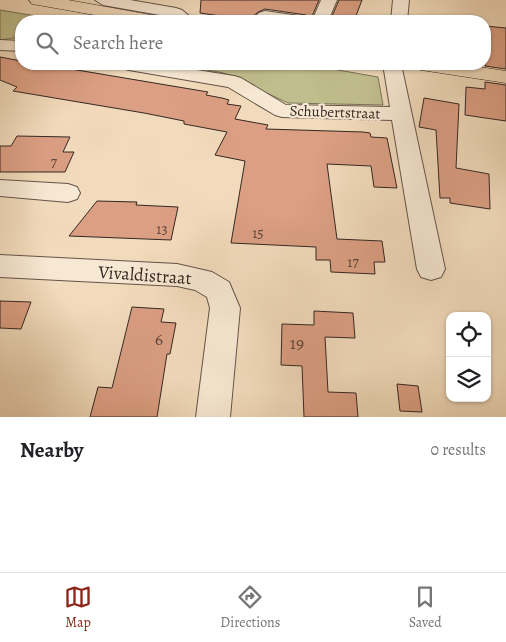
<!DOCTYPE html>
<style>
:root{--surface:#fff;--page:#f2f2f2;--text:#202124;--muted:#757577;--line:#e0e0e0;--accent:#8f2418}
body{margin:0;font-family:Alegreya,serif;background:var(--page);color:var(--text)}
.controls{position:absolute;right:15px;bottom:15px;display:grid;overflow:hidden;border-radius:10px;box-shadow:0 1px 4px #0004}
.controls button{width:45px;height:45px;display:grid;place-items:center;padding:0;border:0;border-bottom:1px solid var(--line);background:var(--surface);color:var(--text);font:25px sans-serif}
.list{margin:0;padding:0;list-style:none}
h2{display:flex;justify-content:space-between;align-items:center;height:65px;margin:0;padding:0 20px;font-size:21px}
h2 small{font-size:16px;font-weight:400;color:var(--muted)}
.icon{flex:none;width:28px;height:28px;fill:none;stroke:currentColor;stroke-width:2;stroke-linecap:round;stroke-linejoin:round}
.map{position:relative;flex:none;width:506px;height:417px;overflow:hidden}
.search{position:absolute;background:var(--surface);box-shadow:0 1px 4px #0004;left:15px;right:15px;top:15px;height:55px;display:flex;align-items:center;gap:12px;box-sizing:border-box;padding:0 18px;border-radius:20px;color:var(--muted);font-size:19px}
.sheet{height:155px;background:var(--surface)}
nav{display:flex;justify-content:space-around;align-items:center;box-sizing:border-box;height:70px;border-top:1px solid var(--line);background:var(--surface);font-size:14px;color:var(--muted)}
nav a{display:grid;justify-items:center;gap:2px}
nav .on{color:var(--accent)}
.map>svg:first-child{display:block}
.green{fill:#c0be8d;stroke:#7a7258}
.building{fill:#db9f83;stroke:#352722}
.lines{fill:none;stroke-linecap:round;stroke-linejoin:round}
.minor-casing{stroke:#645448;stroke-width:2}
.major-casing{stroke:#352722;stroke-width:1}
.minor{fill:#f7e8d3;fill-rule:evenodd}
.major{fill:#f2dbbc;fill-rule:evenodd}
.labels{text-anchor:middle;dominant-baseline:central;stroke-width:4.5;stroke-linejoin:round;paint-order:stroke}
.far-street-label{font-size:15px;fill:#352722;stroke:#f7e8d3}
.number-label{font-size:15px;fill:#5e453a}
.street-label{font-size:18px;fill:#352722;stroke:#f7e8d3}
.near-number-label{font-size:18px;fill:#5e453a}
</style>
<div class="map">
<svg width="506" height="417" viewBox="0 0 506 417">
<rect width="100%" height="100%" fill="#f2dbbc"/>
<filter id="stains"><feTurbulence type="fractalNoise" baseFrequency=".004" numOctaves="4"/><feColorMatrix values="0 0 0 0 .2 0 0 0 0 .09 0 0 0 0 .02 0 0 0 .5 -.17"/></filter>
<radialGradient id="worn" r=".72"><stop offset=".6" stop-color="#630" stop-opacity="0"/><stop offset="1" stop-color="#630" stop-opacity=".3"/></radialGradient>
<path class="green" d="M0,10L66,21H21V37L0,40Z
M174,64H304L378,77L383,105L288,103L224,73Z"/>
<path class="building" d="M201,0H319L310,21L306,15L265,9L258,12L249,20L200,13Z
M339,0H362L354,21H330Z
M485,26L506,28V69L485,66Z
M0,57L21,61V64L71,69L208,92L206,95L222,98L229,100L227,104L241,106L235,119L268,125L266,129L363,132L370,133L371,137L387,138L397,188L374,187L371,166L327,164L337,239L382,241L385,262H374L375,274L331,272L330,260H316V247L231,243L245,161L215,155L227,132L184,124V121L144,113L13,91L17,87L0,80Z
M485,82L506,85V121L465,115L466,87L485,89Z
M424,98L459,104L456,168L489,174L490,209L450,203V198H440L436,130L419,127Z
M17,136L70,137L63,152H74L65,172H0V146H11Z
M97,201L137,202L136,205L178,207L171,240L69,236Z
M0,301L31,302L21,329L0,328Z
M132,307L164,309L161,322L176,323L170,354H167L157,417H90L98,387L112,388Z
M314,311L353,313L355,338L325,337L328,392L356,393L358,417H304L302,366L281,365L282,324L314,325Z
M397,384L418,386L422,412L400,411Z"/>
<g class="lines">
<defs>
<path id="minor" d="M95,0H130L176,8L182,10L195,21H177L171,17L103,5Z
M321,0H337L328,21H312Z
M393,0H409L407,21H391Z
M265,11L306,17L308,21H250L259,13Z
M0,40L21,41V51L0,50Z
M120,64H160L234,76L241,78L286,105L390,107L383,64H401L445,269L441,277L431,280L421,277L417,269L392,120L282,117L275,115L228,87L129,70L122,68Z
M0,180L68,184L77,187L80,193L77,199L68,202L0,196Z
M0,255L177,264L212,272L229,282L240,308L230,417H196L210,308L207,297L195,290L177,286L0,277Z"/>
<path id="major" d="M29,0H68L157,16L163,17L166,21H128L38,5L32,4Z
M411,64H460L506,71V83L421,70L414,68Z"/>
</defs>
<use href="#minor" class="minor-casing"/>
<use href="#major" class="major-casing"/>
<use href="#minor" class="minor"/>
<use href="#major" class="major"/>
</g>
<g class="labels">
<g class="far-street-label">
<text transform="translate(335 112) rotate(2)">Schubertstraat</text>
</g>
<g class="number-label">
<text x="54" y="162">7</text>
<text x="162" y="229">13</text>
<text x="258" y="233">15</text>
<text x="353" y="262">17</text>
</g>
<g class="street-label">
<text transform="translate(145 275) rotate(4)">Vivaldistraat</text>
</g>
<g class="near-number-label">
<text x="159" y="339">6</text>
<text x="297" y="343">19</text>
</g>
</g>
<rect width="100%" height="100%" filter="url(#stains)"/>
<rect width="100%" height="100%" fill="url(#worn)"/>
</svg>
<div class="controls">
<button><svg class="icon" aria-label="locate" viewBox="0 0 24 24"><circle cx="12" cy="12" r="6"/><path d="M12 2v4M12 18v4M2 12h4M18 12h4"/></svg></button>
<button><svg class="icon" aria-label="layers" viewBox="0 0 24 24"><path d="M12 4l9 5-9 5-9-5zM3 14l9 5 9-5"/></svg></button>
</div>
<div class="search"><svg class="icon" aria-label="search" viewBox="0 0 24 24"><circle cx="10" cy="10" r="6"/><path d="M15 15l6 6"/></svg>Search here</div>
</div>
<section class="sheet">
<h2>Nearby<small>0 results</small></h2>
<ul class="list">
</ul>
</section>
<nav>
<a class="on"><svg class="icon" aria-label="map" viewBox="0 0 24 24"><path d="M3 6l6-2 6 2 6-2v14l-6 2-6-2-6 2zM9 4v14M15 6v14"/></svg>Map</a>
<a><svg class="icon" aria-label="directions" viewBox="0 0 24 24"><path d="M12 3l9 9-9 9-9-9zM9 14v-3h6M13 9l2 2-2 2"/></svg>Directions</a>
<a><svg class="icon" aria-label="saved" viewBox="0 0 24 24"><path d="M7 4h10v16l-5-4-5 4z"/></svg>Saved</a>
</nav>
